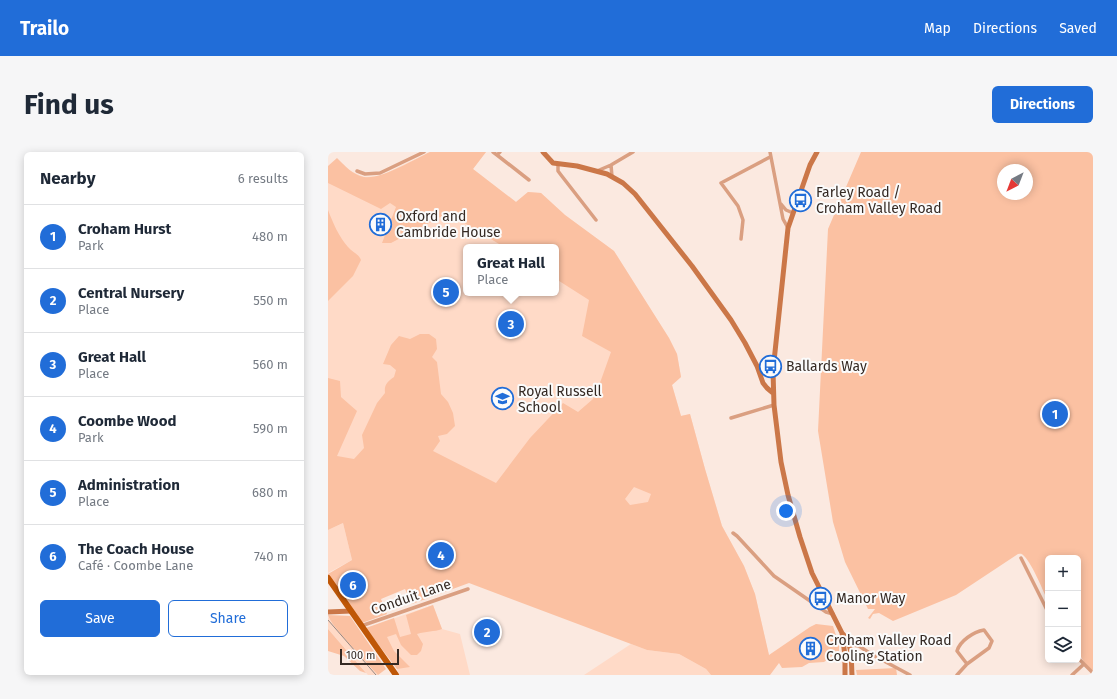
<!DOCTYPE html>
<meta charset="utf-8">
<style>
:root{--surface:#fff;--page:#f6f6f7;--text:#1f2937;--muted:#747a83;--line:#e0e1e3;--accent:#216dd8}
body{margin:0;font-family:"Fira Sans",sans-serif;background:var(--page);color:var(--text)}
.controls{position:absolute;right:12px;bottom:12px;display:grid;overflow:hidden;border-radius:6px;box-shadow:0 2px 10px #0003}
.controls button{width:36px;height:36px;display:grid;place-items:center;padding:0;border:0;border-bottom:1px solid var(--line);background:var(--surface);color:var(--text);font:20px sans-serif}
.compass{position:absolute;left:669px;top:12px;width:36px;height:36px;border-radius:50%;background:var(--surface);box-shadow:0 2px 10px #0003;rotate:222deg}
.scale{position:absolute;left:12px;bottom:10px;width:59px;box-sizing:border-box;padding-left:4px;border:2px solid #352a24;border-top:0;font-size:11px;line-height:14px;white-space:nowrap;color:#352a24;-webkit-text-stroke:3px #fbfbfb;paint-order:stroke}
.you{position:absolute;left:458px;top:359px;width:14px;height:14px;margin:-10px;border:3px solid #fff;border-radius:50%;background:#1a73e8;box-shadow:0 0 0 6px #1a73e833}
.badge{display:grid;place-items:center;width:26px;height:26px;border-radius:50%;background:var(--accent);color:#fff;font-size:13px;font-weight:700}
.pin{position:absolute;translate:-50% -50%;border:2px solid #fff;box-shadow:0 1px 4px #0006}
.popup{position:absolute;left:135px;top:92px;width:96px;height:52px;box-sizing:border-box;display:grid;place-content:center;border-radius:6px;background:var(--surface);filter:drop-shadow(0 1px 3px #0005);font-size:13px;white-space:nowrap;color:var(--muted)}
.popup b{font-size:15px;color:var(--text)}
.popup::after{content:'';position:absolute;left:50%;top:100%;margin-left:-8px;border:8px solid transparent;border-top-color:var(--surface)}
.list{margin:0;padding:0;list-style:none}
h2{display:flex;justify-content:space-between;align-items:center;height:52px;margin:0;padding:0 16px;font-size:17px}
h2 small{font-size:13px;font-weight:400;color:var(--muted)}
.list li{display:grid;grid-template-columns:26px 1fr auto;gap:12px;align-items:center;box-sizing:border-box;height:64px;padding:0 16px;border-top:1px solid var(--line)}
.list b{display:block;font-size:15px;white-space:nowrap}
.list p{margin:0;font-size:13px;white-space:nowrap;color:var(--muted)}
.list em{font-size:13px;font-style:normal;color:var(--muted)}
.actions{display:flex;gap:8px;padding:12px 16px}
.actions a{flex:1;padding:9px 0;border:1px solid var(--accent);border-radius:6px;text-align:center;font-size:14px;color:var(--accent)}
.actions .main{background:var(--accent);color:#fff}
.icon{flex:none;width:22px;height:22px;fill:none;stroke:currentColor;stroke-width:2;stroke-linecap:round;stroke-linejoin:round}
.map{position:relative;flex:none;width:765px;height:523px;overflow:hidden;border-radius:6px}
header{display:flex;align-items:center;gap:24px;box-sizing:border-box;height:56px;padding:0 20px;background:var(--accent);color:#fff}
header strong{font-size:19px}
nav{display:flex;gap:22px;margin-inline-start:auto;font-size:14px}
.intro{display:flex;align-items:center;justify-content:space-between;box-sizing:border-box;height:96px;padding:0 24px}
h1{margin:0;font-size:28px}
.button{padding:10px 18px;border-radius:6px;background:var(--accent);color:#fff;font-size:14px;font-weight:700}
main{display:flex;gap:24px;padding:0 24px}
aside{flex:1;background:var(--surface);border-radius:6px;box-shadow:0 2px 10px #0003}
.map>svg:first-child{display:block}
.built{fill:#ffdac7;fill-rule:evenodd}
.green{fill:#fbc1a2;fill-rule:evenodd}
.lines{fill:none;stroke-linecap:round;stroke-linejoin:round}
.street{stroke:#da9f81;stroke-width:3.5}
.secondary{stroke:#cb7748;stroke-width:5}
.primary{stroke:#bf5707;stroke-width:6}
.tram{stroke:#968780;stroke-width:1}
.labels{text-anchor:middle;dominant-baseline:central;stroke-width:4;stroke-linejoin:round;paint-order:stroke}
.poi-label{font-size:14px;fill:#352a24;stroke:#fbfbfb;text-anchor:start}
.street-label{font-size:14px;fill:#352a24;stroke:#fbfbfb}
</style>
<header>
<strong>Trailo</strong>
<nav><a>Map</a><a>Directions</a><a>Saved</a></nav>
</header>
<div class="intro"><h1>Find us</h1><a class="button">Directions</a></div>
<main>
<aside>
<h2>Nearby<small>6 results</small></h2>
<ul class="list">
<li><span class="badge">1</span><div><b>Croham Hurst</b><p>Park</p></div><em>480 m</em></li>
<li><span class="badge">2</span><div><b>Central Nursery</b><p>Place</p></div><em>550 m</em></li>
<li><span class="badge">3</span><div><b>Great Hall</b><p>Place</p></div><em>560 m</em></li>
<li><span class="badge">4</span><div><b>Coombe Wood</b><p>Park</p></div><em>590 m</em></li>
<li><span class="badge">5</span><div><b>Administration</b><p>Place</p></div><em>680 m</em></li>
<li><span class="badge">6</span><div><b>The Coach House</b><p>Café · Coombe Lane</p></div><em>740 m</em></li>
</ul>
<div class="actions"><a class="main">Save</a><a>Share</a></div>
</aside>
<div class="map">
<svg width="765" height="523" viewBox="0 0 765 523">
<rect width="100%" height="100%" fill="#fbe9e0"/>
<path class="built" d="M102,0H158L145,17L188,50L200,40L213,41L237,63L286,99L341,186L349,202L353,225L344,233L353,264L362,262L377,317L394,374L416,414L427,442L441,504L421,523L0,336V21L15,12L20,18L36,25L52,24ZM138,95H228V141H138Z
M15,371L24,408L0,421V378Z
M105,453L114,477L132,482L142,523H71L69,517L38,476Z
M0,465L27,496L50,523H40L0,477Z
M303,492L319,498L351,502L378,517L383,523H256Z"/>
<path class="green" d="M102,0H158L145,17L188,50L200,40L213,41L237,63L286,99L341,186L349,202L353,225L344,233L353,264L362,262L377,317L394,374L416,414L427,442L441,503L482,475L488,472L505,474L511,493V499L496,510L481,511L474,515L454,516L451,511L442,523H383L378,517L351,502L319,498L141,431L84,452L77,437L53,447L59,462L34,471L0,422L24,408L15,371L0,378V226L12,229L13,245L29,259L9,304L26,307L36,296L34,283L49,251L57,241C56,233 59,230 66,225L68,218L62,213L55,212L63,193L71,184L82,187L92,182H101L108,187L109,197L104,205L109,210L113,242L120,250L125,261L127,274L119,282L110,284L112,289L105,299L168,331L202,286L235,251L250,260L265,247L273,228L283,200L254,184L261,148L228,127V95H176L120,61L63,91H54L68,55L62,51L53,57L0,31V14L9,6C17,14 25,23 36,25C53,28 87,7 102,0ZM306,335L323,342L320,350L302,353L297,347Z
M533,0H765V519L756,510L750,500V406H720V449C714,437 705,413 696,404C693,401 693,402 690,402L628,443L565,469L551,461L545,462L542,467L540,466L547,457H540L517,410L505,370L490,279L500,77ZM675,18H699V42H675Z
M0,58C5,71 11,85 20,95C24,100 31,102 33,108L25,124L0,149Z
M105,453L114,477C106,480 98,479 89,482L95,492L93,499L89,503H83L73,493L68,482L59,485L66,499L82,515L69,517L38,476L66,466L72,485L83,482L78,463Z
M0,463L22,464L58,517L50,523C41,513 2,473 0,463Z
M0,477L38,521L32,519L16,504L0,499Z
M568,516L569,523H529L528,518Z"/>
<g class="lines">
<path class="street" d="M165,0L169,3L172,0
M442,0L455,67L460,76
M169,3L201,28
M230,12V19L233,23L268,68
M283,13L284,25
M29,19L37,22L52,21L96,0
M269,19L283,13L305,0
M453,52L458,58L465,61
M413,87L415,68L410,54L393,31L442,5
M403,266L446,253
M405,381L409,384L446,424L498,460L505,462
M693,406L720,460
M33,474L140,437
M520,492L531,494L543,502L582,523
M750,506L765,521
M629,523L639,512L661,496L664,489L656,478C645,480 632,489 629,499L639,512
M744,523L756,512"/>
<path class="secondary" d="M215,0L225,11L249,14L279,22L295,31L307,42L364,114L403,168L417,191L429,214L435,231L439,236L445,241
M489,0L482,13L460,76L445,219L446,253L453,310L460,343L472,385L484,421L514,481C525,492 523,508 524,523
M0,460L23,459
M514,481L517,504V523"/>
<path class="primary" d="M0,426L68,523"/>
<path class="tram" d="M0,468L48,523"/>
</g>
<defs>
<symbol id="bus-ring" viewBox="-11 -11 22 22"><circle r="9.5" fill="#fbfbfb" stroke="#216dd8" stroke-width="1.5"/><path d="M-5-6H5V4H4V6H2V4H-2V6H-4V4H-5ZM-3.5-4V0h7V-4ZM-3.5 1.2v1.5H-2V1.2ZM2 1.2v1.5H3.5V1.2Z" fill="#216dd8"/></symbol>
<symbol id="building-ring" viewBox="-11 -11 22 22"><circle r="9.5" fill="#fbfbfb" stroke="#216dd8" stroke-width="1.5"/><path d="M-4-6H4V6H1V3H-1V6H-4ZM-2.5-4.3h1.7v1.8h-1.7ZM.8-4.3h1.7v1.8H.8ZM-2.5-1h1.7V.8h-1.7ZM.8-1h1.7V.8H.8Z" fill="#216dd8"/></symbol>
<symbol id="school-ring" viewBox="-11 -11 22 22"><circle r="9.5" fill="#fbfbfb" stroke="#216dd8" stroke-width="1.5"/><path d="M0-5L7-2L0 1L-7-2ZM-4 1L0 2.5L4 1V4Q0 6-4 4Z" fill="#216dd8"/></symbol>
</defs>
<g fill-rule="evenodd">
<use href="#bus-ring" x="460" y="36" width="25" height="25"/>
<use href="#building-ring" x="40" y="60" width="25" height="25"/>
<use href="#bus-ring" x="430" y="202" width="25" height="25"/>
<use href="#school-ring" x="162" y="234" width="25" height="25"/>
<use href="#bus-ring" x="480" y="434" width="25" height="25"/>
<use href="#building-ring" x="470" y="484" width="25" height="25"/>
</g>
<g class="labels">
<g class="poi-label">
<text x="488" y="40">Farley Road /<tspan x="488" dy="16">Croham Valley Road</tspan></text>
<text x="68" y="64">Oxford and<tspan x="68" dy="16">Cambride House</tspan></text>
<text x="458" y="214">Ballards Way</text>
<text x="190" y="239">Royal Russell<tspan x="190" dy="16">School</tspan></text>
<text x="508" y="446">Manor Way</text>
<text x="498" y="488">Croham Valley Road<tspan x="498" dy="16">Cooling Station</tspan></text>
</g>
<g class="street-label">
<text transform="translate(83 445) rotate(-19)">Conduit Lane</text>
</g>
</g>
</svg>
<div class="controls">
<button>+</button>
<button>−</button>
<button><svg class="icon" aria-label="layers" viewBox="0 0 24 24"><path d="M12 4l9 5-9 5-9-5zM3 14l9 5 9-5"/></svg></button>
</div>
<svg class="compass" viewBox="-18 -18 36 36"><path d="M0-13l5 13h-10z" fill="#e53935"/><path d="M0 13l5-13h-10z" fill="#747a83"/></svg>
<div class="scale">100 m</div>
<div class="you"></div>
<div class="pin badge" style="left:727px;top:262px">1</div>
<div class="pin badge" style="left:159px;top:480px">2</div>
<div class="pin badge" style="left:183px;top:172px">3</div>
<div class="popup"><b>Great Hall</b>Place</div>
<div class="pin badge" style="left:113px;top:403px">4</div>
<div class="pin badge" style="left:118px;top:140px">5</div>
<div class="pin badge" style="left:25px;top:433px">6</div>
</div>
</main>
